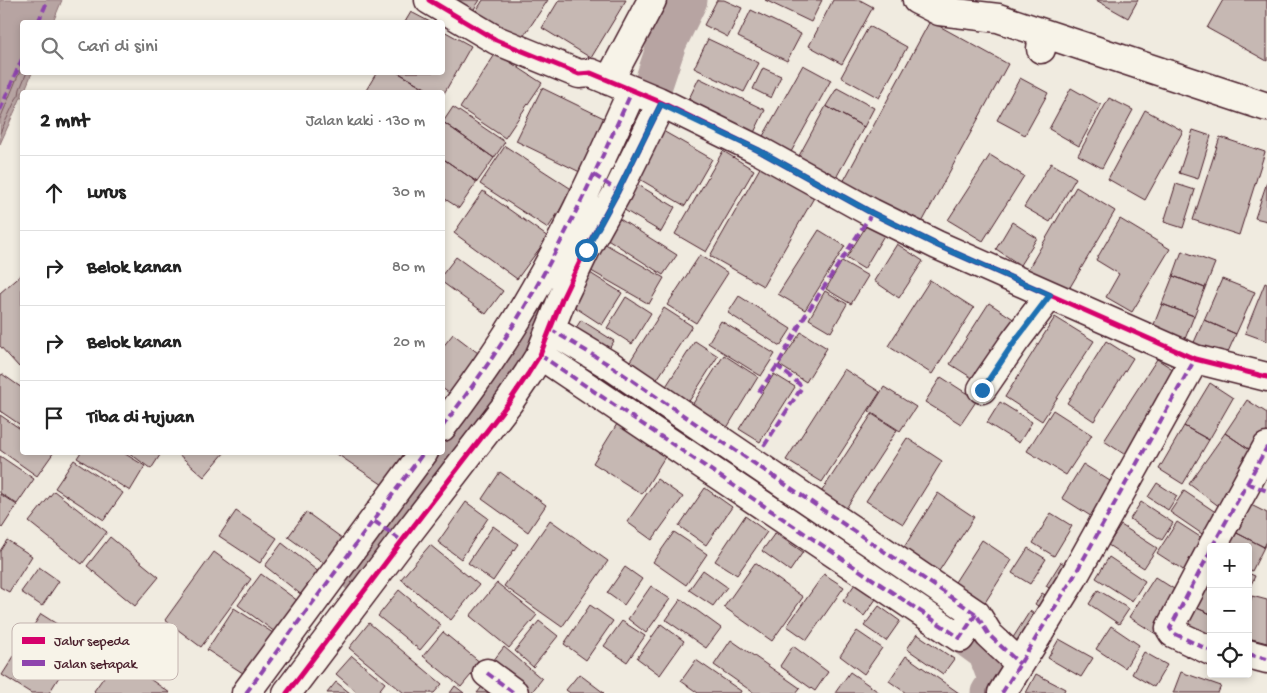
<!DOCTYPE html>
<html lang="id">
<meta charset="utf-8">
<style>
:root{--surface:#fff;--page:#f2f2f2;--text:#222;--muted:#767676;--line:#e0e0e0}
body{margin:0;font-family:"Gochi Hand",sans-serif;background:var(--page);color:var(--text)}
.controls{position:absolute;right:15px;bottom:15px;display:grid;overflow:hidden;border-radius:5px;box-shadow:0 2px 8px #0003}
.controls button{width:45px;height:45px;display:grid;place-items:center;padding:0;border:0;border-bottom:1px solid var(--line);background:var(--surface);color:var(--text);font:25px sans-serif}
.stop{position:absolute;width:15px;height:15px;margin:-11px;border:4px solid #1f6fb2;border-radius:50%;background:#fff}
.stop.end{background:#1f6fb2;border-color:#fff;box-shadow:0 1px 5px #0008}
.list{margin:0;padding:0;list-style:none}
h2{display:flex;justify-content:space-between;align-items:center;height:65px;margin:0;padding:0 20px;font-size:21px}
h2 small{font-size:16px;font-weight:400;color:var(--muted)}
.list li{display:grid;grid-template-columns:32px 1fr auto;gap:15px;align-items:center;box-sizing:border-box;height:75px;padding:0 20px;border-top:1px solid var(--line)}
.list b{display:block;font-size:19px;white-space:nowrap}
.list em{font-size:16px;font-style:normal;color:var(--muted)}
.icon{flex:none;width:28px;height:28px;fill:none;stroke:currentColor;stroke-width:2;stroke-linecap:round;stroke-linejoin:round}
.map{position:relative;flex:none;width:1267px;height:693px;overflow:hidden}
.search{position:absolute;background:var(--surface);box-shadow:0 2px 8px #0003;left:20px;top:20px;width:425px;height:55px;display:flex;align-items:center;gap:12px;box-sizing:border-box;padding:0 18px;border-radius:5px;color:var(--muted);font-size:19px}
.panel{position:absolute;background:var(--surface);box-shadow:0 2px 8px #0003;left:20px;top:90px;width:425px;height:365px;border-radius:5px}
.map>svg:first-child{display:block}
.water{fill:#b7a4a2;stroke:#8b6f72}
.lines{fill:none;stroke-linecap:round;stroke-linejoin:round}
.shore{stroke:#76545b;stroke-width:1}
.canal{stroke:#b7a4a2;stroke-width:39}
.building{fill:#c6b8b3;stroke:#4a1f2b}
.street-casing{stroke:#4a1f2b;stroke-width:31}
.street{stroke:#f7f3e8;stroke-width:28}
.quiet{stroke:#8e44ad;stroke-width:4;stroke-dasharray:8 4;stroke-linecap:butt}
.cycleway-casing{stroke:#f7f3e8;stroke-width:8}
.cycleway{stroke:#d6006c;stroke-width:5}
.route{stroke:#1f6fb2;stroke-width:6}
.key{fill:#f7f3e8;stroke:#c3b3af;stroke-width:1}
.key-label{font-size:14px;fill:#4a1f2b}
</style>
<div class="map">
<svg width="1267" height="693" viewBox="0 0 1267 693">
<rect width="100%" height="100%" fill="#f0ebe0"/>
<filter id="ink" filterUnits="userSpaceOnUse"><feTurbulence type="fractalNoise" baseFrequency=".02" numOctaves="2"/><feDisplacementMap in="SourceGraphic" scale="10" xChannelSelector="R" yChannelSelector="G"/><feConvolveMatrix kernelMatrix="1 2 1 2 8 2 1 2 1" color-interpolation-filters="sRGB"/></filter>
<g filter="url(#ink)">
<path class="water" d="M0,0H62L53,22H22V72L32,73L24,92H22V95L0,144Z"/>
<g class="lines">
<path class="shore" d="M0,119C8,101 14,84 22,67
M0,133L16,99L19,95L20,89L27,72"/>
<path class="canal" d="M632,133L648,100L667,43L688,0
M546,342L673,421L825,533
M360,576L534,334L557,287
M931,611L987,652L998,681L990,693"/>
</g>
<path class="building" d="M442,0H480L468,18Z
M483,0H548L519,43L475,13Z
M559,0H626L591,58L542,28Z
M717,0H724L742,8L728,37L704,25Z
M765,0H822L811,22Z
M833,0H860L873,7L842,64L809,46Z
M1096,0H1138L1128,18Z
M1223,0H1267V61L1207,28Z
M751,10L801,34L787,61L738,37Z
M411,12L430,22H405Z
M930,21L1008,64L919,228L841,186Z
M869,26L907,47L879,98L841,77Z
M442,30L471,46L442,97V92H432L397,72H442Z
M708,39L759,63L744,92L694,68Z
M496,53L542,83L505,138L460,108Z
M803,65L831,80L786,161L758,145Z
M763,68L781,76L771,98L753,89Z
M377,72H397L432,92H365Z
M699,78L765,110L749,143L683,111Z
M1020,78L1048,93L1025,135L997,120Z
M542,88L610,121L584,174L516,141Z
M837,88L874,108L864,127L826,106Z
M1071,88L1101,105L1079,146L1049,129Z
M1109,98L1133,110L1102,168L1078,155Z
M826,106L864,127L832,185L794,165Z
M453,107L505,142L494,158L443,122Z
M1145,110L1183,131L1145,200L1108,179Z
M443,122L494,158L477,182L442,158Z
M1193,130L1211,136L1198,179L1179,173Z
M663,131L712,159L685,206L636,177Z
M1220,137L1265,152L1239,235L1193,220Z
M505,146L573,190L548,228L480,184Z
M723,151L754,170L706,252L675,234Z
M990,155L1024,176L983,241L948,220Z
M442,158L477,182L459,208L442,197Z
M765,159L819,189L763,286L710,256Z
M1051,163L1076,178L1050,222L1024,207Z
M1267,182V221L1255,218Z
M635,183L675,207L661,232L621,208Z
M1176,184L1195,190L1183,228L1164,222Z
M1076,187L1115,211L1066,294L1027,271Z
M483,191L548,237L517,279L454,233Z
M615,216L677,255L663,275L603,236Z
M872,217L889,227L864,269L846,258Z
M1120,219L1170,249L1132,312L1106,297L1119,274L1096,260Z
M1012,222L1037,238L1020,265L996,249Z
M819,230L845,246L805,310L778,294Z
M602,242L664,278L649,304L586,268Z
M897,244L923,261L899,298L874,281Z
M1182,251L1215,263L1205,288L1173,276Z
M700,255L728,273L696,323L667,305Z
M456,257L503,291L486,314L442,282V275Z
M842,261L868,276L851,304L826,289Z
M590,273L622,293L602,325L570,304Z
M22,274V364L19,367L0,346V293Z
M1173,276L1205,288L1194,316L1162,304Z
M1222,279L1255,292L1236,334L1204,320Z
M930,280L974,308L932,374L888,346Z
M1265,283L1267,284V341L1245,333Z
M825,291L847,304L831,332L809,319Z
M739,296L791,329L780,346L728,313Z
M626,297L651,313L632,344L607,328Z
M989,303L1018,322L980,383L950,364Z
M1162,304L1194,316L1183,344L1151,332Z
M664,308L692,326L652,387L625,369Z
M1055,317L1094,341L1042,421L1005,397Z
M581,320L614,341L605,355L572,334Z
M1204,320L1236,334L1223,363L1191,349Z
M721,321L775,354L761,376L708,343Z
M801,332L827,348L806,382L779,365Z
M453,334L486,359L456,398L442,388V348Z
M695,341L718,356L686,406L663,391Z
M1106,341L1133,358L1094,421L1067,403Z
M724,355L758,377L722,436L687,413Z
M1157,359L1182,375L1130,458L1104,441Z
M844,369L880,392L822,482L786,460Z
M2,374L22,388V426L0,411V377Z
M774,374L795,387L760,442L739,429Z
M941,377L977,400L961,424L925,402Z
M1210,383L1233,398L1209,440L1184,426Z
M884,387L916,407L900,431L869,411Z
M1247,400L1267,413V438L1256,454L1225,433Z
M1000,402L1032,422L1019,443L987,423Z
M1053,410L1092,435L1066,475L1027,451Z
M872,414L897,430L843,513L818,497Z
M0,415L22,430V452H54L37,476L0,450Z
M617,424L666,455L642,494L593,463Z
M1184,426L1209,440L1183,484L1159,469Z
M1225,433L1256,454L1220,507L1189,484Z
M907,438L942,461L903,524L866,501Z
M81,452H122L145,466L130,491L77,458Z
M128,452H162L151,469Z
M176,452H225L204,477Z
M334,452L413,453L389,489Z
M0,456L34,479L17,504L0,493Z
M74,460L123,493L104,520L55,488Z
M1083,464L1118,486L1097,520L1062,498Z
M500,472L546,505L528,532L482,499Z
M657,479L683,497L652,540L627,522Z
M1157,483L1177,496L1168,510L1148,497Z
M705,488L732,507L706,545L679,526Z
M54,491L107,532L82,564L29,522Z
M1184,491L1223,517L1208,538L1170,512Z
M938,493L974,517L939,571L903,549Z
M0,494L17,505L2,528L0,526Z
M1243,501L1267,513V541L1264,547L1229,529Z
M466,502L488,518L461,559L438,542Z
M1141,502L1173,523L1162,540L1130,519Z
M236,511L277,538L260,563L219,536Z
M306,512L353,546L335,571L288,537Z
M1051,513L1072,526L1054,556L1033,543Z
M745,516L767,532L737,575L715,561Z
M550,520L608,561L562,627L504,586Z
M1177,522L1208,542L1188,573L1157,553Z
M1121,525L1157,548L1144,568L1108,545Z
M493,526L518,544L493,581L468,563Z
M1229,529L1264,547L1252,571L1248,569V547H1220Z
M674,532L707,554L686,585L653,562Z
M775,533L803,552L790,571L762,551Z
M110,537L159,577L135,606L87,566Z
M7,540L32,556L9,592L0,587V551Z
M982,540L1012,560L979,612L948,593Z
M282,543L325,577L308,600L265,566Z
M430,545L479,585L451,620L401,579Z
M1028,548L1046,559L1030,584L1012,573Z
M214,552L251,579L201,647L165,620Z
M1109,557L1145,581L1132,601L1096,578Z
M1211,561V614L1192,606Z
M1061,562L1075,571L1060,595L1046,586Z
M755,563L803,597L772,641L724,607Z
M39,567L59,581L42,606L21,592Z
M625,567L642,579L624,605L607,593Z
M703,570L727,587L713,606L689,590Z
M1248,573L1255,576L1248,591Z
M261,574L298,601L275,632L238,605Z
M824,574L844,587L807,640L787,626Z
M1155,577L1182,594L1156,634L1129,617Z
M497,583L537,615L509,648L470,616Z
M855,584L876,599L864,616L843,601Z
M651,586L670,599L646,633L628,619Z
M399,590L441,625L420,650L378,616Z
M1098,590L1129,609L1119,624L1089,604Z
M1042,593L1055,601L1048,613L1035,604Z
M1252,596L1267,600V643L1248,638V609Z
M681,599L721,628L706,648L666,620Z
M590,605L613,621L586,660L564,644Z
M879,606L900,621L886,641L864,626Z
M1192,606L1211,614V647L1180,634Z
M234,608L273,633L246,675L207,650Z
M1030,611L1044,621L1022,656L1007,647Z
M41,614L82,640L49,693H31L2,675Z
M539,621L558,636L533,667L515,651Z
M622,621L645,636L627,662L604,646Z
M369,623L442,684L434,693H404L349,648Z
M661,624L684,641L660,675L637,658Z
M1111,626L1139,645L1125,668L1096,649Z
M857,631L882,648L864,674L840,656Z
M443,632L481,663L461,687L423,656Z
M917,634L954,659L943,674L907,649Z
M1059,639L1093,658L1081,677L1048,658Z
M731,640L800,688L796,693H754L714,665Z
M793,646L828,672L815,691L780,666Z
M504,647L542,679L531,693H522L489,666Z
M1144,652L1167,665L1154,687L1132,674Z
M352,656L385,683L377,693H358L336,674Z
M906,656L959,693H906L889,681Z
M118,657L170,693H96L94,691Z
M696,660L741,691L740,693H698L681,681Z
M850,672L880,693H835Z
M1181,672L1221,686L1218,693H1173Z
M579,674L604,693H570L566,690Z
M1036,674L1065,689L1063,693H1026Z
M489,678L508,693H477Z
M336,682L350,693H327Z
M455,686L464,693H450Z"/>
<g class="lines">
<defs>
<path id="street" d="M429,0L496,40L579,74L591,73L658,101L758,150L872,213L937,245L1050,295L1195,359L1267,377
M917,0L939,11L998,18L1043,33L1041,49
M1043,33L1267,107
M609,81L652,0
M550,329L611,366L976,614L989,635L1020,664
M540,355L960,638L976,614
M982,389L1015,341L1050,295
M442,427C468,393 493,358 516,321C561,248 597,169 632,91
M1212,547L1267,447
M1211,550L1170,628L1173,633L1211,651
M1248,654L1267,659
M487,673L514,693
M246,693L424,452
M287,693L402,541L509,402L528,374L540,355L562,299L586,249L618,191L661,104
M1002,693L1073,578L1195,359"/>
</defs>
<use href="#street" class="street-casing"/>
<use href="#street" class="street"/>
<path class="quiet" d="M38,22L48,0
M0,110L22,59
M594,175L618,191
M550,329L611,366L976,614L989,635L1020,664
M540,355L960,638L976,614
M759,392L777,366L803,319L872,213
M442,427C468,393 493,358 516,321C561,248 597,169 632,91
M764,446L802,387L797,382L777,366
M1247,483L1267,491
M374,521L402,541
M1212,547L1267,447
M1211,550L1170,628L1173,633L1211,651
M1248,654L1267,659
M487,673L514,693
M246,693L424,452
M1002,693L1073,578L1195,359"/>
<defs>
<path id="cycleway" d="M429,0L496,40L579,74L591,73L658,101L758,150L872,213L937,245L1050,295L1195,359L1267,377
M287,693L402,541L509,402L528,374L540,355L562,299L586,249L618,191L661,104"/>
</defs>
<use href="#cycleway" class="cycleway-casing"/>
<use href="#cycleway" class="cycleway"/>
</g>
</g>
<g class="lines" filter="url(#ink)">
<path class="route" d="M586,250L618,191L661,104L758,150L872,213L937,245L1050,295L1015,341L982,390"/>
</g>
<rect x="12" y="623" width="166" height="57" rx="8" class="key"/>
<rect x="22" y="637" width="23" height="7" fill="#d6006c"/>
<rect x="22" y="660" width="23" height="6" fill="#8e44ad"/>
<g class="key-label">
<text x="54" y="645">Jalur sepeda</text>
<text x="54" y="668">Jalan setapak</text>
</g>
</svg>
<div class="controls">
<button>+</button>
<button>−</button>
<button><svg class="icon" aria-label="locate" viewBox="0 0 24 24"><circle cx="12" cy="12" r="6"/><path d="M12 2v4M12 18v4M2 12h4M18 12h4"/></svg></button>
</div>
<div class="stop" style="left:586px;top:250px"></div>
<div class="stop end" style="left:982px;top:390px"></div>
<div class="search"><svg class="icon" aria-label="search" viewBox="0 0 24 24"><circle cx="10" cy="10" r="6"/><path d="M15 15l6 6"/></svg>Cari di sini</div>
<section class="panel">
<h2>2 mnt<small>Jalan kaki · 130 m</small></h2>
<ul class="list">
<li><svg class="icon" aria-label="ahead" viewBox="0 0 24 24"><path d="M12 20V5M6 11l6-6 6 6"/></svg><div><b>Lurus</b></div><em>30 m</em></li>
<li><svg class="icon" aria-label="right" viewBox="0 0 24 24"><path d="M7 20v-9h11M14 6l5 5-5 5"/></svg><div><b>Belok kanan</b></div><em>80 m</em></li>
<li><svg class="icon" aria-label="right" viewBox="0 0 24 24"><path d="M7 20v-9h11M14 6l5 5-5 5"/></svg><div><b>Belok kanan</b></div><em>20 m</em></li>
<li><svg class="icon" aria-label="arrive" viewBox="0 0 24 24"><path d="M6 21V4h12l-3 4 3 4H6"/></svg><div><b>Tiba di tujuan</b></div></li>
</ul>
</section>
</div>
